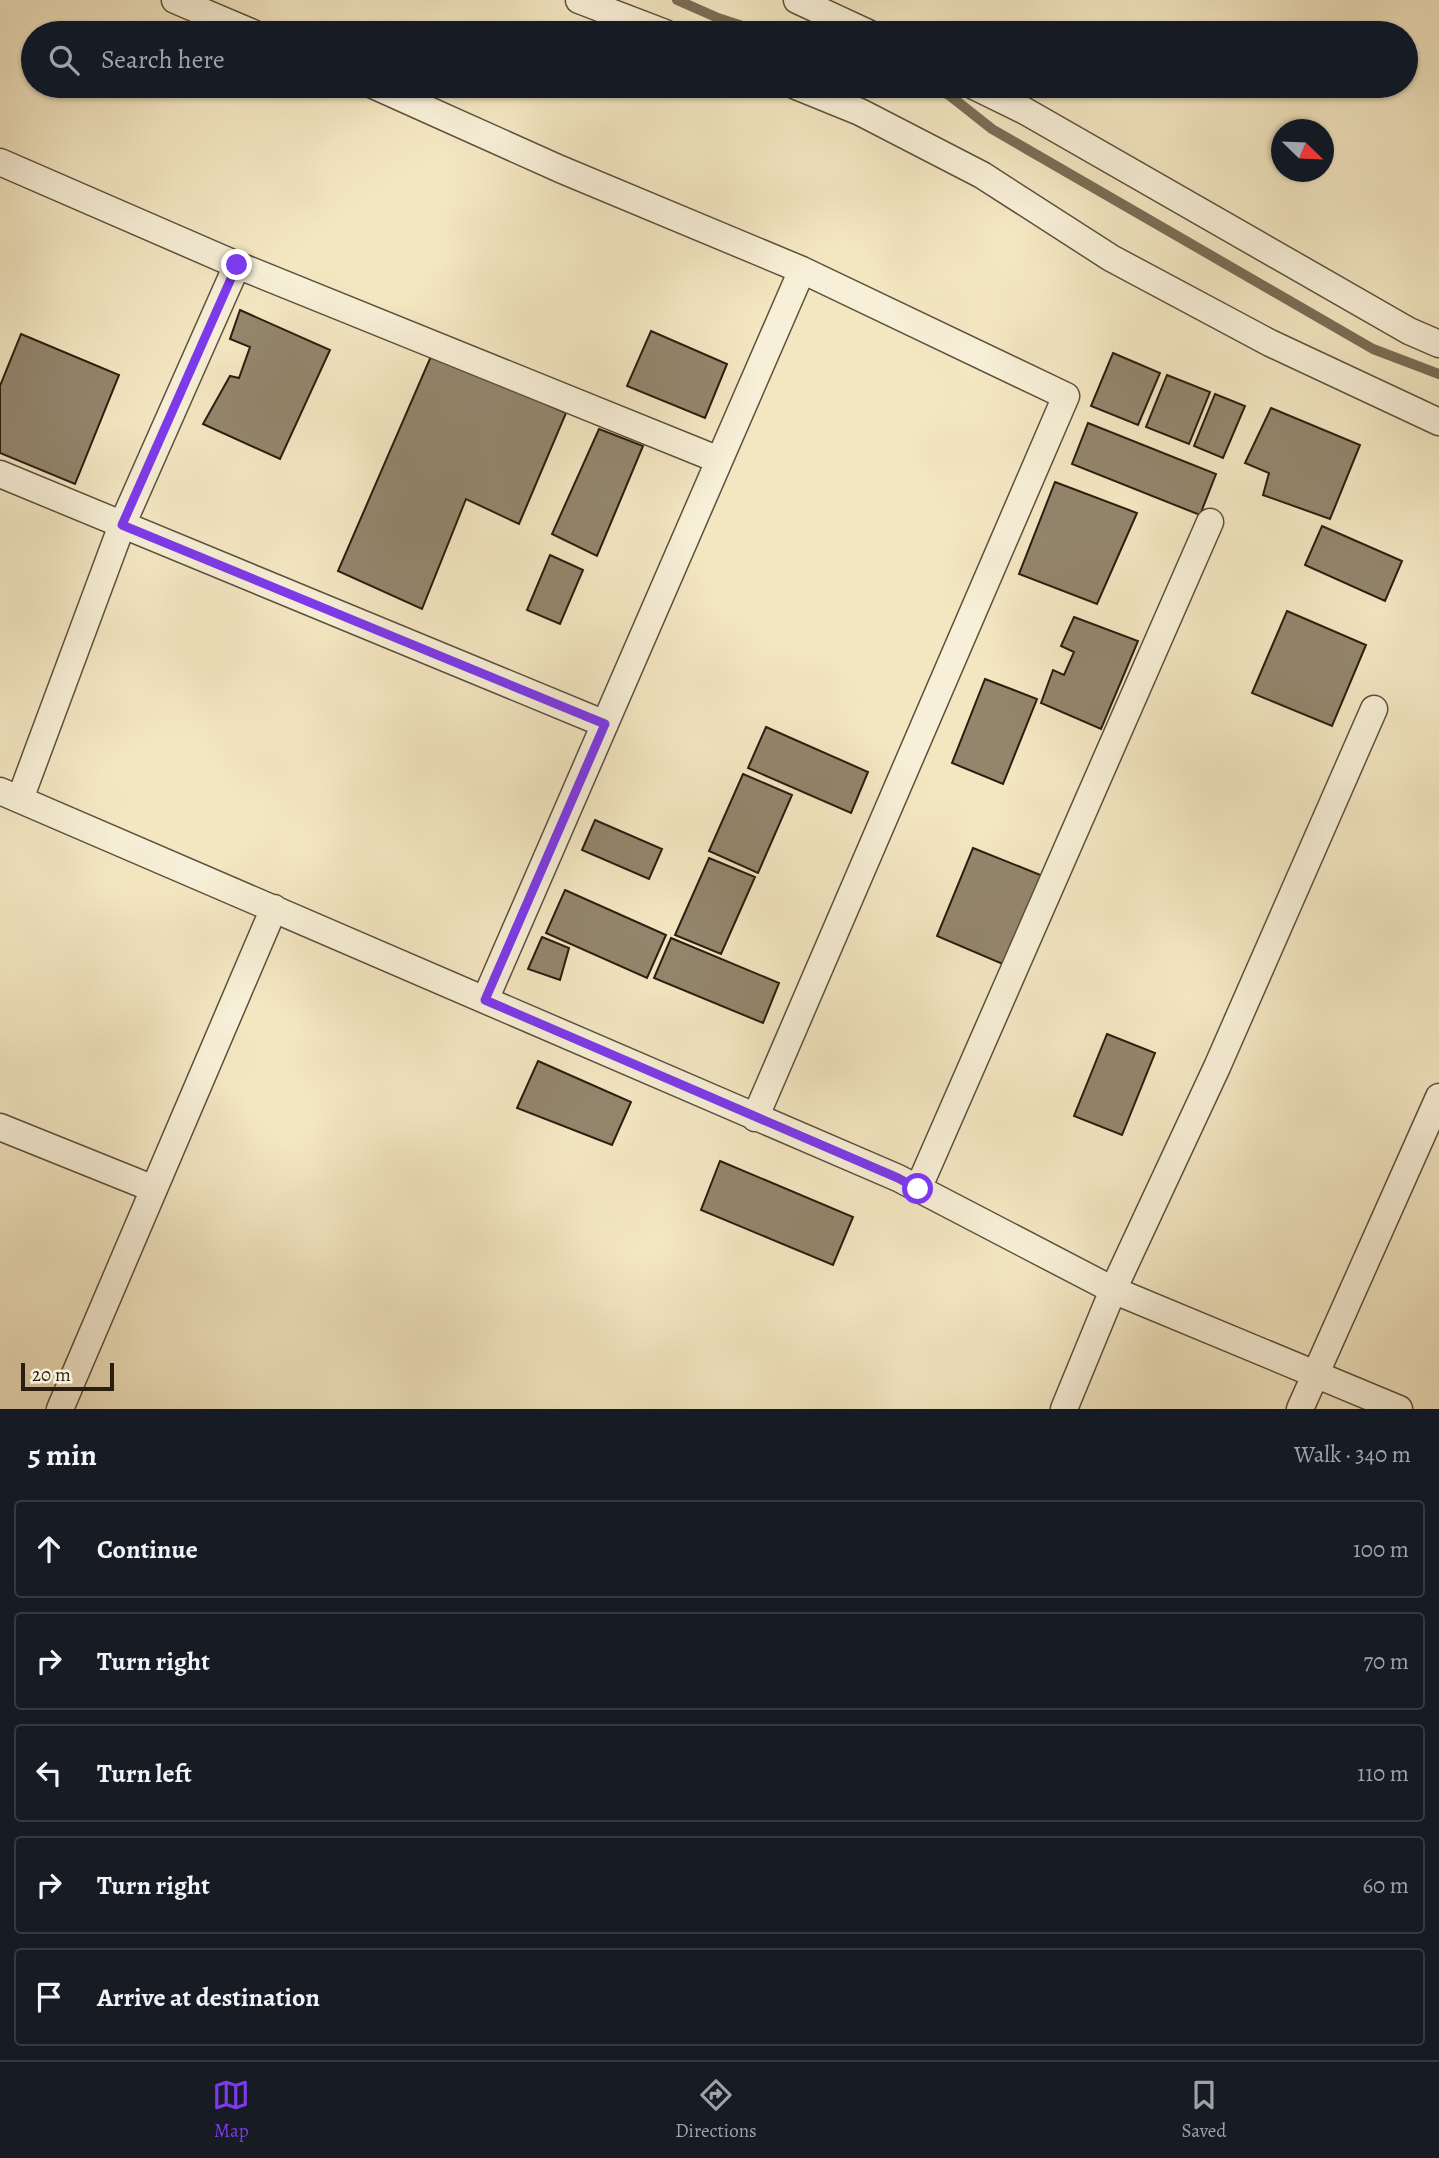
<!DOCTYPE html>
<meta charset="utf-8">
<style>
:root{--surface:#171b24;--page:#20242c;--text:#f1f3f6;--muted:#9ea1a6;--line:#363941;--accent:#7c3aed}
body{margin:0;font-family:Alegreya,serif;background:var(--page);color:var(--text)}
.compass{position:absolute;left:1271px;top:119px;width:63px;height:63px;border-radius:50%;background:var(--surface);box-shadow:0 2px 5px #0004;rotate:113deg}
.scale{position:absolute;left:21px;bottom:18px;width:93px;box-sizing:border-box;padding-left:7px;border:4px solid #2b1d10;border-top:0;font-size:19px;line-height:24px;white-space:nowrap;color:#2b1d10;-webkit-text-stroke:5px #f7efd7;paint-order:stroke}
.stop{position:absolute;width:21px;height:21px;margin:-16px;border:5px solid #7c3aed;border-radius:50%;background:#fff}
.stop.end{background:#7c3aed;border-color:#fff;box-shadow:0 2px 7px #0008}
.list{margin:0;padding:0;list-style:none}
h2{display:flex;justify-content:space-between;align-items:center;height:91px;margin:0;padding:0 28px;font-size:30px}
h2 small{font-size:23px;font-weight:400;color:var(--muted)}
.list li{display:grid;grid-template-columns:46px 1fr auto;gap:21px;align-items:center;box-sizing:border-box;height:98px;margin:0 14px 14px;padding:0 14px;border:2px solid var(--line);border-radius:7px}
.list b{display:block;font-size:26px;white-space:nowrap}
.list em{font-size:23px;font-style:normal;color:var(--muted)}
.icon{flex:none;width:38px;height:38px;fill:none;stroke:currentColor;stroke-width:2;stroke-linecap:round;stroke-linejoin:round}
.map{position:relative;flex:none;width:1439px;height:1409px;overflow:hidden}
.search{position:absolute;background:var(--surface);box-shadow:0 2px 5px #0004;left:21px;right:21px;top:21px;height:77px;display:flex;align-items:center;gap:18px;box-sizing:border-box;padding:0 24px;border-radius:38px;color:var(--muted);font-size:26px}
.sheet{height:651px;background:var(--surface)}
nav{display:flex;justify-content:space-around;align-items:center;box-sizing:border-box;height:98px;border-top:2px solid var(--line);background:var(--surface);font-size:19px;color:var(--muted)}
nav a{display:grid;justify-items:center;gap:4px}
nav .on{color:var(--accent)}
.map>svg:first-child{display:block}
.lines{fill:none;stroke-linecap:round;stroke-linejoin:round}
.stream{stroke:#7a6d56;stroke-width:10}
.building{fill:#93866d;stroke:#2b1d10;stroke-width:2}
.street-casing{stroke:#5d503c;stroke-width:29}
.street{stroke:#f7efd7;stroke-width:26}
.route{stroke:#7c3aed;stroke-width:9}
</style>
<div class="map">
<svg width="1439" height="1409" viewBox="0 0 1439 1409">
<rect width="100%" height="100%" fill="#f3e7c2"/>
<filter id="stains"><feTurbulence type="fractalNoise" baseFrequency=".00286" numOctaves="4"/><feColorMatrix values="0 0 0 0 .2 0 0 0 0 .09 0 0 0 0 .02 0 0 0 .5 -.17"/></filter>
<radialGradient id="worn" r=".72"><stop offset=".6" stop-color="#630" stop-opacity="0"/><stop offset="1" stop-color="#630" stop-opacity=".3"/></radialGradient>
<g class="lines">
<path class="stream" d="M677,0L718,18L764,33
M930,86L949,95L992,129L1373,349L1439,374"/>
</g>
<path class="building" d="M240,310L330,350L280,459L203,424L230,376L239,378L250,347L230,339Z
M651,331L727,364L705,418L627,386Z
M21,334L119,375L75,484L0,453V386Z
M1113,353L1160,373L1138,425L1091,406Z
M432,354L566,413L519,524L466,499L422,609L338,571Z
M1167,375L1210,392L1189,444L1146,427Z
M1215,394L1245,406L1223,458L1194,446Z
M1271,408L1360,445L1330,519L1263,495L1269,473L1245,463Z
M1088,423L1216,474L1200,515L1072,464Z
M599,429L643,446L597,556L552,534Z
M1055,482L1137,513L1097,604L1019,574Z
M1322,526L1402,561L1385,601L1305,565Z
M550,555L583,570L560,624L527,610Z
M1287,611L1366,645L1332,726L1252,693Z
M1074,617L1138,641L1101,729L1041,703L1053,670L1064,675L1074,652L1061,646Z
M985,679L1037,699L1003,784L952,763Z
M766,727L868,772L851,813L748,768Z
M743,774L792,795L758,873L709,851Z
M595,820L662,849L649,879L582,850Z
M973,848L1043,876L1005,965L937,936Z
M709,858L755,877L721,954L675,935Z
M565,890L666,935L647,978L546,933Z
M542,937L569,948L560,980L528,969Z
M671,938L779,983L763,1023L654,978Z
M1107,1034L1155,1053L1122,1135L1074,1116Z
M538,1061L631,1102L612,1145L517,1108Z
M720,1161L853,1217L833,1265L701,1210Z"/>
<g class="lines">
<defs>
<path id="street" d="M175,0L253,33
M579,0L665,33
M797,0L868,33
M375,86L560,169L802,270L1066,396L755,1118
M796,86L860,112L982,175L1111,258L1270,343L1439,422
M974,86L1025,111L1409,331L1439,344
M0,162L237,265L719,460
M0,474L605,724
M0,791L898,1178L1113,1290L1399,1409
M20,799L122,525L237,265
M485,1000L802,270
M0,1127L154,1189
M918,1189L1210,522
M60,1409L274,908
M1064,1409L1113,1290L1217,1067L1374,709
M1300,1409L1439,1097"/>
</defs>
<use href="#street" class="street-casing"/>
<use href="#street" class="street"/>
</g>
<g class="lines">
<path class="route" d="M237,265L122,525L605,724L485,1000L898,1178L918,1189"/>
</g>
<rect width="100%" height="100%" filter="url(#stains)"/>
<rect width="100%" height="100%" fill="url(#worn)"/>
</svg>
<svg class="compass" viewBox="-18 -18 36 36"><path d="M0-13l5 13h-10z" fill="#e53935"/><path d="M0 13l5-13h-10z" fill="#9ea1a6"/></svg>
<div class="scale">20 m</div>
<div class="stop" style="left:918px;top:1189px"></div>
<div class="stop end" style="left:237px;top:265px"></div>
<div class="search"><svg class="icon" aria-label="search" viewBox="0 0 24 24"><circle cx="10" cy="10" r="6"/><path d="M15 15l6 6"/></svg>Search here</div>
</div>
<section class="sheet">
<h2>5 min<small>Walk · 340 m</small></h2>
<ul class="list">
<li><svg class="icon" aria-label="ahead" viewBox="0 0 24 24"><path d="M12 20V5M6 11l6-6 6 6"/></svg><div><b>Continue</b></div><em>100 m</em></li>
<li><svg class="icon" aria-label="right" viewBox="0 0 24 24"><path d="M7 20v-9h11M14 6l5 5-5 5"/></svg><div><b>Turn right</b></div><em>70 m</em></li>
<li><svg class="icon" aria-label="left" viewBox="0 0 24 24"><path d="M17 20v-9H6M10 6l-5 5 5 5"/></svg><div><b>Turn left</b></div><em>110 m</em></li>
<li><svg class="icon" aria-label="right" viewBox="0 0 24 24"><path d="M7 20v-9h11M14 6l5 5-5 5"/></svg><div><b>Turn right</b></div><em>60 m</em></li>
<li><svg class="icon" aria-label="arrive" viewBox="0 0 24 24"><path d="M6 21V4h12l-3 4 3 4H6"/></svg><div><b>Arrive at destination</b></div></li>
</ul>
</section>
<nav>
<a class="on"><svg class="icon" aria-label="map" viewBox="0 0 24 24"><path d="M3 6l6-2 6 2 6-2v14l-6 2-6-2-6 2zM9 4v14M15 6v14"/></svg>Map</a>
<a><svg class="icon" aria-label="directions" viewBox="0 0 24 24"><path d="M12 3l9 9-9 9-9-9zM9 14v-3h6M13 9l2 2-2 2"/></svg>Directions</a>
<a><svg class="icon" aria-label="saved" viewBox="0 0 24 24"><path d="M7 4h10v16l-5-4-5 4z"/></svg>Saved</a>
</nav>
